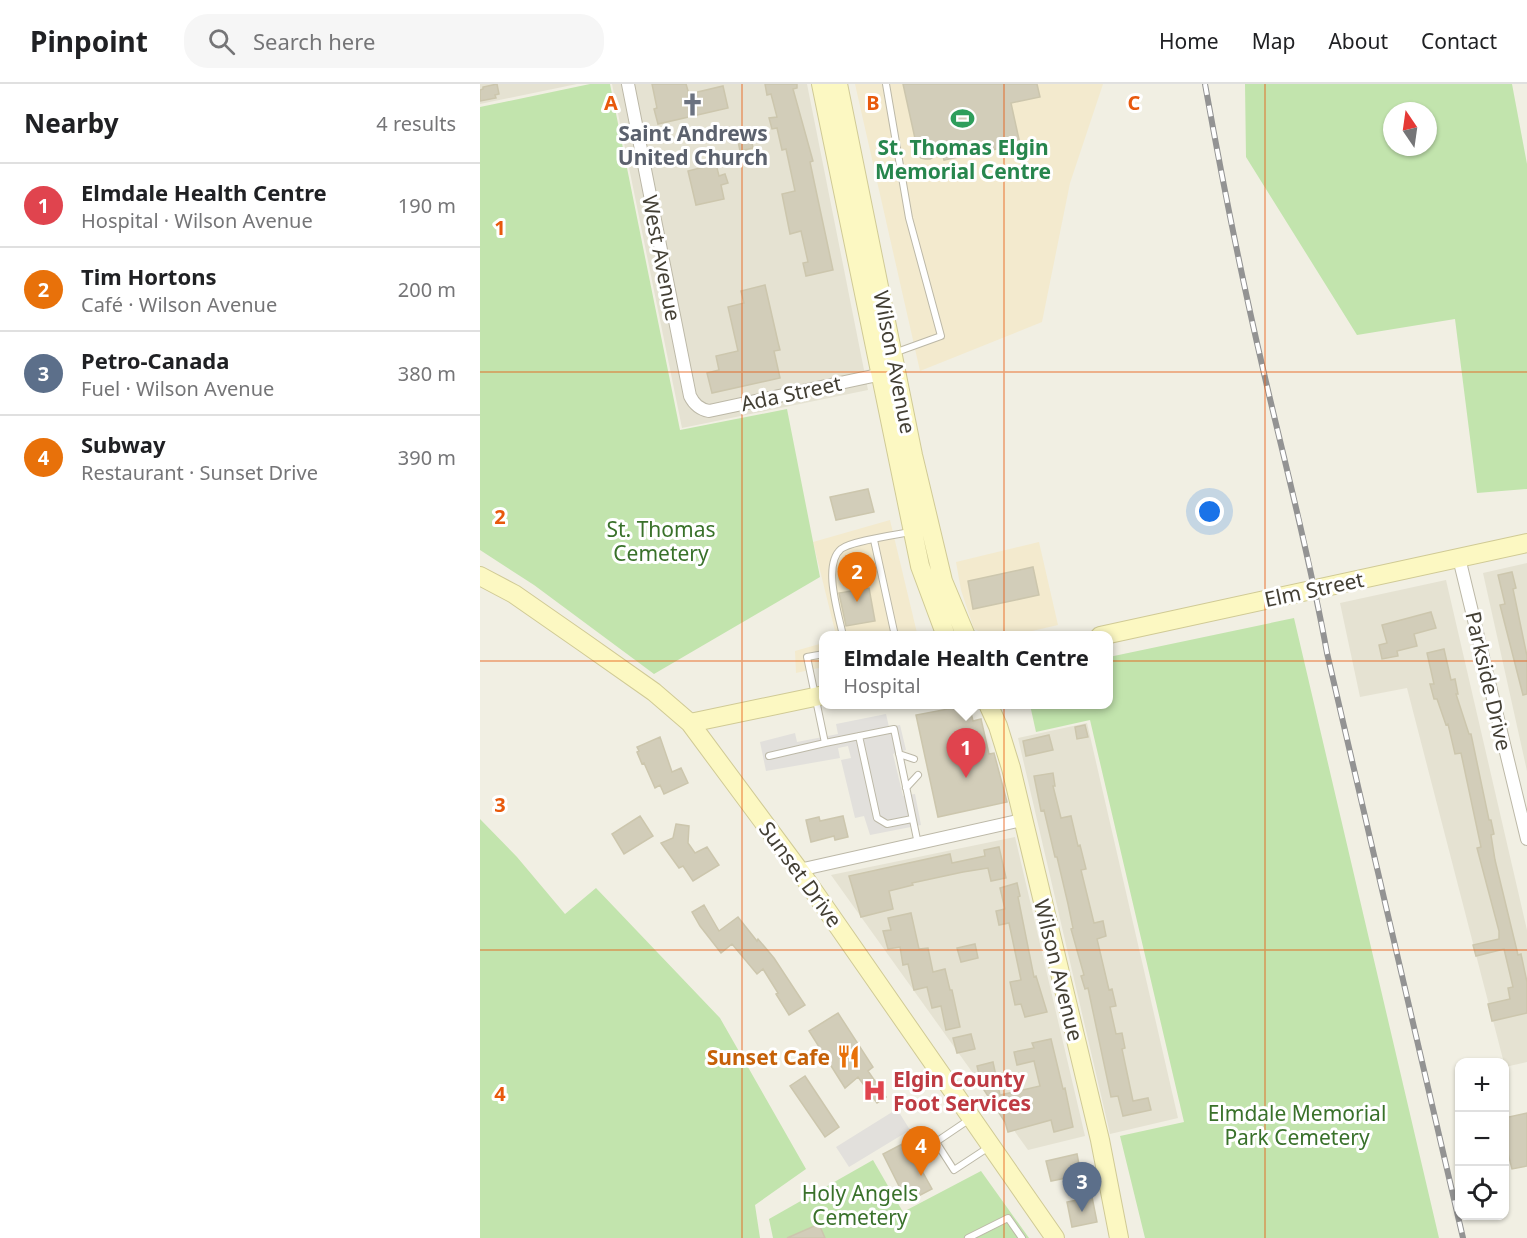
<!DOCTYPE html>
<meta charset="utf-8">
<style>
:root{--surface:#fff;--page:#f6f6f6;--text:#202124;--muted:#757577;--line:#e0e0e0;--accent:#f2601a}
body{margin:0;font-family:"Noto Sans",sans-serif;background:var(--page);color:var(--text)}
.controls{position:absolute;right:18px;bottom:18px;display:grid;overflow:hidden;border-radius:12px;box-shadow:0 2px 4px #0004}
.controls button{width:54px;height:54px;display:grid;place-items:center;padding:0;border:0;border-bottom:2px solid var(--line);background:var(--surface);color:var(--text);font:30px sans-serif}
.compass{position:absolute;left:903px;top:18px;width:54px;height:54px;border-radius:50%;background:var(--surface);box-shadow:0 2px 4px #0004;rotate:347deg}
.you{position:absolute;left:730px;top:428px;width:21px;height:21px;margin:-15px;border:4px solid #fff;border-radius:50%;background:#1a73e8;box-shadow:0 0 0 9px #1a73e833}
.badge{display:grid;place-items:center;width:39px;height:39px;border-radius:50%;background:var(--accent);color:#fff;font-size:20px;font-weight:700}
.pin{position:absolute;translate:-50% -50px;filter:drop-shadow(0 2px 3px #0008)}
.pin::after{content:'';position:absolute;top:32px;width:21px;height:18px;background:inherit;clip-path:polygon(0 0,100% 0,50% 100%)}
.popup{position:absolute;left:339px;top:547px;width:294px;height:78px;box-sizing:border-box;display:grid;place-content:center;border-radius:12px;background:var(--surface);filter:drop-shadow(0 2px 4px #0005);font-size:20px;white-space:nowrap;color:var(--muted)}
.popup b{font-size:22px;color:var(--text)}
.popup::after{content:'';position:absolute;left:50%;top:100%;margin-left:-12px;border:12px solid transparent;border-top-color:var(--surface)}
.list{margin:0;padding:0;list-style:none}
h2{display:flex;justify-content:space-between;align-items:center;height:78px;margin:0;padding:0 24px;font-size:26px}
h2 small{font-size:20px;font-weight:400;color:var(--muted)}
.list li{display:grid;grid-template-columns:39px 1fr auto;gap:18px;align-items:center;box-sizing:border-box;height:84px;padding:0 24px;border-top:2px solid var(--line)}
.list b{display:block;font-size:22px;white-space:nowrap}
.list p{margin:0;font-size:20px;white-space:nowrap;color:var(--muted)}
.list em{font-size:20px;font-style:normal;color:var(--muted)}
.icon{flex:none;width:33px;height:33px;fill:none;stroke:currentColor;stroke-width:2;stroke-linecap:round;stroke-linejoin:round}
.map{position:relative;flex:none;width:1047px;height:1154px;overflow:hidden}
header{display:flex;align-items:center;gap:36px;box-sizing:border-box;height:84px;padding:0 30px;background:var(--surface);border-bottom:2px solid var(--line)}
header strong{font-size:28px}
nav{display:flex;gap:33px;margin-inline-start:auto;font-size:21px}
.search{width:420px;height:54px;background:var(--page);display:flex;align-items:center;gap:15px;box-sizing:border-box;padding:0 21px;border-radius:24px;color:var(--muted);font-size:22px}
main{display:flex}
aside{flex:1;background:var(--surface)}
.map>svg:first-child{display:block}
.residential{fill:#e5e2d2}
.commercial{fill:#f3eace}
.green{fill:#c2e4ad;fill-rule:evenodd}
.parking{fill:#e2e0dc}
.building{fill:#d2cdb9;stroke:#ccc6ad;stroke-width:1.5}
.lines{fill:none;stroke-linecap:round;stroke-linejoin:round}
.lane-casing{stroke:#bcb8a7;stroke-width:8}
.street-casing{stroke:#bcb8a7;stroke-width:14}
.secondary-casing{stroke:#d0ca95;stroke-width:20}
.lane{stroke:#fff;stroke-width:6}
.street{stroke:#fff;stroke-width:12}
.secondary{stroke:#fcf8c2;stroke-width:18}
.rail-casing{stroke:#939393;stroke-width:6}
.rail{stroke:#fff;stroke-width:4;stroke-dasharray:11;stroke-linecap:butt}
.grid{fill:none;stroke:#e8590c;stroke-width:1.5;stroke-opacity:0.55}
.labels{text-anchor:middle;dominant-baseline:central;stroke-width:6;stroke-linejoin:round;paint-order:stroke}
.worship-label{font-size:21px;font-weight:bold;fill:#5b616d;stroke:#fff}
.leisure-label{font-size:21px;font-weight:bold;fill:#27864d;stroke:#fff}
.street-label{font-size:21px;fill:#433f34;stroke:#fff}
.park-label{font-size:21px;fill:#39712a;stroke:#fff}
.food-label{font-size:21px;font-weight:bold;fill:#c56008;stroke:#fff;text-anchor:end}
.health-label{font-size:21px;font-weight:bold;fill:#be3a42;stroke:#fff;text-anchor:start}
.grid-label{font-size:20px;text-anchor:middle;font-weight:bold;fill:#e8590c;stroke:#fff;stroke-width:6;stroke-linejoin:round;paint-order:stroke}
</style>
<header>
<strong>Pinpoint</strong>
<div class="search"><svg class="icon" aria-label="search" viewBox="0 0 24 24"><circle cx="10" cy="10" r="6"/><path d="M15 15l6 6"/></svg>Search here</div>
<nav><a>Home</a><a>Map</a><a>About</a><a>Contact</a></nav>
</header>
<main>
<aside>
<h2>Nearby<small>4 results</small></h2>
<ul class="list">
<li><span class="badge" style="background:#e0444e">1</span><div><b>Elmdale Health Centre</b><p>Hospital · Wilson Avenue</p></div><em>190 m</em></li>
<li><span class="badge" style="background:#e8710a">2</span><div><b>Tim Hortons</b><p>Café · Wilson Avenue</p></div><em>200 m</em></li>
<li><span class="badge" style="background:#5c6f8a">3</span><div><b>Petro-Canada</b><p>Fuel · Wilson Avenue</p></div><em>380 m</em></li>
<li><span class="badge" style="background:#e8710a">4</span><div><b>Subway</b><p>Restaurant · Sunset Drive</p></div><em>390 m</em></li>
</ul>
</aside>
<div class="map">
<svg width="1047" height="1154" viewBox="0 0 1047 1154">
<rect width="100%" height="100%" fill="#f1efe3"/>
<path class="residential" d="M0,0H97L0,20Z
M132,0H327L388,306L202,344Z
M1047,479V687L1003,489Z
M966,496L1047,846V978L1025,983L927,604L880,613L860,519Z
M607,639L698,1034L630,1050L538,654Z
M535,753L605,1052L548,1066L351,791Z"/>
<path class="commercial" d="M375,0H623L590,99L562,238L440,287Z
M410,436L437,549L435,552L356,551L333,458Z
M559,458L578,541L531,552L509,551L494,545L481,506L476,478Z
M343,559V583L316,589L315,567Z"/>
<path class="green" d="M110,0H130L200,346L307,325L340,493L174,590L54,501L0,466V23Z
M765,0H1032L1047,80V405L997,409L975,235L877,251L766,73ZM912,27H948V63H912Z
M814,534L959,1154H665L640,1052L704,1038L610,636L556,648L550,621L628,620L629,573Z
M0,735L37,773L85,830L116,804L240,934L326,1085L275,1121L280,1154H0Z
M393,1076L423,1128L501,1087L549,1154H293L289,1135Z"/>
<path class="parking" d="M406,630L409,643L420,641L426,666L413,670L423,712L435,710L441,741L390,751L384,732L375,734L361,676L371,674L368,662L358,664L360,674L286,687L280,658L315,649L317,658L358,650L356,640Z
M417,1025L430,1046L369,1083L356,1063Z"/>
<path class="building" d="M17,0L19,10L15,11L16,14L0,17V6L3,5V3Z
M172,0H206L209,10L243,2L248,24L178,40L174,25L177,24Z
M285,0H317V4L313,5L333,77L330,78L334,97L353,186L326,192L323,179L328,178L321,147L310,150L302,110L315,107L306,65L302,66L297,44L292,45L289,34L297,33L291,10L287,11Z
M423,0H557L560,13L531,19L540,60L464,76L462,68L450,75H445L441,74L435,67L436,59Z
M271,54L273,64L260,67L258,57Z
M236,80L239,92L245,90L248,99L241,101L244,115L216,121L208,87Z
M285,201L298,258L300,266L294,267L300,294L232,309L227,289L239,286L236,272L258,267L248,223L264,219L261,207Z
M388,405L394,428L356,436L350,413Z
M553,483L559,511L493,525L488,497Z
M1032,488L1036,504L1033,505L1047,572V610L1043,611L1020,521L1025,520L1018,491Z
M389,504L395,537L366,542L359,509Z
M951,528L956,544L934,550L937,562L917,567L918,572L902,575L899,561L907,559L902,541Z
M964,565L971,596L975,595L978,610H976L989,650H991L1009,736H1011L1014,750L1011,751L1015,776L1038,871L1041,870L1047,898V929L1012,937L1008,920L1030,915L1028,904L1033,903L1024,865L996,872L993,861L1019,855V847L997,764L1001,763L981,669L975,670L968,640L966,641L957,615H954L950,600H954L947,569Z
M489,621L493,637L501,635L509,670L514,669L527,718L458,733L436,631Z
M605,641L608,653L597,655L595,643Z
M569,651L573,666L546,672L543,657Z
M180,653L192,688L201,684L208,699L184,710L180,701L175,704L164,679L162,680L157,668L159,667L157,663Z
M573,689L575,702H573L581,734L591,732L598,762L600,761L606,785L601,786L614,839L623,837L626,852L617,855L629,906L632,905L636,922L630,923L636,950L642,949L645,964L642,965L653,1017L668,1014L671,1026L643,1032L638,1012L631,1013L608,904L605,905L601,892L604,891L591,845L593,844L588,820L577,773H575L564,726L561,727L554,692Z
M160,732L173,752L144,770L132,750Z
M363,732L368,753L355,756L354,752L331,758L326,736L339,733L340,737Z
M196,740L209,742L208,759L215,769L227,763L239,781L213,797L203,782L199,784L181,759L193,754Z
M519,763L526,794L511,797L508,784L483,788L432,799L433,801L409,807L413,825L381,833L369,792L470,770L472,779L505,772L504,766Z
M537,799L540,812L538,813L554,893L556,892L567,928L545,933L541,920L535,921L530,898L541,896L529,839L519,841L516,827L525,825L520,804Z
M224,821L239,847L258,833L277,857L278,855L294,874L325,921L309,931L296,910L298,909L283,885L277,890L252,860L241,869L220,842L212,828Z
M431,829L439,865L448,864L453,888L465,885L470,906H472L480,943L466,946L461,922L452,924L447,903L434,906L428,880L423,881L420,863L408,865L403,847L411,846L408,834Z
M495,860L498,874L481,878L477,864Z
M358,929L393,983L388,987L406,1013L397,1019L378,993L365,1004L329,947Z
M491,950L495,965L477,969L473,954Z
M571,955L583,1005L585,1004L593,1043L574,1048L571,1036L528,1048L525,1038L502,1003L497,982L513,978L520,1011L560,1002L554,977L537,981L534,968L554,964L552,959Z
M325,992L359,1043L345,1053L310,1002Z
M1047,1029V1082L1032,1085L1024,1054V1034Z
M426,1058L452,1105L427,1118L403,1070Z
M597,1070L601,1091L571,1097L566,1077Z
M612,1113L617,1138L592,1143L587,1118Z
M339,1140L345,1154H307Z"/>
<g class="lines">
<defs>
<path id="lane" d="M406,0L429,134L461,252L414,269
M394,456L415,552
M363,552C359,531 342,481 361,465C371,457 415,451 430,448
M344,570L327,573L345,659L414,645L438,760
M379,652L397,734L407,740L432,735
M419,670L434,675
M289,672L345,659
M426,704L438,691
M490,1035L456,1058L474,1086L509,1063
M488,1154L528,1134L542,1154"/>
<path id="street" d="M148,0L210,312C214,320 219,325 229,327L407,289
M979,474L1047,755
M319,786L542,736"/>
<path id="secondary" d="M341,0L440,482L466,552
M358,0L433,371L463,497L486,552
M0,492L34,510L103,558L174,608L210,639L319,786L575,1154
M620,552L1047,459
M508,620L518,642L531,684L620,1056L639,1154
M210,639L344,611"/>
</defs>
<use href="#lane" class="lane-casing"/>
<use href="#street" class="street-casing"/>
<use href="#secondary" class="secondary-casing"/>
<use href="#lane" class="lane"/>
<use href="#street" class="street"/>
<use href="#secondary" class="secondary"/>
<defs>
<path id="rail" d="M725,0C742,95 761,191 783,285C805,380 830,474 847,569L983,1154"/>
</defs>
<use href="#rail" class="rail-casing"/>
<use href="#rail" class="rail"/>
</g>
<path class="grid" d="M262,0V1154M524,0V1154M785,0V1154M0,288H1047M0,577H1047M0,866H1047"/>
<defs>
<symbol id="church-bare" viewBox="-9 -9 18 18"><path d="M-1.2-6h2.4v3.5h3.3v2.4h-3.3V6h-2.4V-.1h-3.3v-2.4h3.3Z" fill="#6b7280" stroke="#fff" stroke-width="2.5" paint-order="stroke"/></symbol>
<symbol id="stadium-bare" viewBox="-9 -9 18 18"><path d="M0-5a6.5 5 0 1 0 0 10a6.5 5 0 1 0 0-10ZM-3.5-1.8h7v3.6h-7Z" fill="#2e9e5b" stroke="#fff" stroke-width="2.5" paint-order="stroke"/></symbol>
<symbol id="restaurant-bare" viewBox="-9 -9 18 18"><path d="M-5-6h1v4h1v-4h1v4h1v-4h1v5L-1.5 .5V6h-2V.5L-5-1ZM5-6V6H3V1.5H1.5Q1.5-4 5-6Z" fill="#e8710a" stroke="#fff" stroke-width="2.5" paint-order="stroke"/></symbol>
<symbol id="hospital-bare" viewBox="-9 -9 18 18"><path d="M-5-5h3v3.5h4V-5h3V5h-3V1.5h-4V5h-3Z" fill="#e0444e" stroke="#fff" stroke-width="2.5" paint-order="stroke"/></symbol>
</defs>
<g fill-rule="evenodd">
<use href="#church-bare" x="196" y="4" width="33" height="33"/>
<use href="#stadium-bare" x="466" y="18" width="33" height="33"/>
<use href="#restaurant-bare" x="352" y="956" width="33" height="33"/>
<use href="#hospital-bare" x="378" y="990" width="33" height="33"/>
</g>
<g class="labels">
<g class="worship-label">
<text x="213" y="49">Saint Andrews<tspan x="213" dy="24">United Church</tspan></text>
</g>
<g class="leisure-label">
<text x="483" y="63">St. Thomas Elgin<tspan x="483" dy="24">Memorial Centre</tspan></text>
</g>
<g class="street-label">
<text transform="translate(182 174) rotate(79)">West Avenue</text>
<text transform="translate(415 278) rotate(79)">Wilson Avenue</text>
<text transform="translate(311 309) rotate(-12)">Ada Street</text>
<text transform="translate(834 505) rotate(-12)">Elm Street</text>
<text transform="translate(1009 597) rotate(77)">Parkside Drive</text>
<text transform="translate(321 790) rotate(54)">Sunset Drive</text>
<text transform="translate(579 886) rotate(76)">Wilson Avenue</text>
</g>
<g class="park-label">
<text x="181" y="445">St. Thomas<tspan x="181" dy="24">Cemetery</tspan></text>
<text x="817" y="1029">Elmdale Memorial<tspan x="817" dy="24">Park Cemetery</tspan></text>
<text x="380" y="1109">Holy Angels<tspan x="380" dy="24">Cemetery</tspan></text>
</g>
<g class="food-label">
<text x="350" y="973">Sunset Cafe</text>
</g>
<g class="health-label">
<text x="413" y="995">Elgin County<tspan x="413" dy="24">Foot Services</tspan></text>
</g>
</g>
<g class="grid-label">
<text x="131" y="26">A</text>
<text x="393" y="26">B</text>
<text x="654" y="26">C</text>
<text x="20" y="151">1</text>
<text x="20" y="440">2</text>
<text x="20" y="728">3</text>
<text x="20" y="1017">4</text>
</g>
</svg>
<div class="controls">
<button>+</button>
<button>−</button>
<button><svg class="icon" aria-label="locate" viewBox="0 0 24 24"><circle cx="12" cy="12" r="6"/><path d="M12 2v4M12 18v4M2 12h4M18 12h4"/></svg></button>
</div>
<svg class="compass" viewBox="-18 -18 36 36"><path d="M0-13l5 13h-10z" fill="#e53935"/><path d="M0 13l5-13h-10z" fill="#757577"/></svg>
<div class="you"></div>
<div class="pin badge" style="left:486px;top:694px;background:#e0444e">1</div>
<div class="popup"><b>Elmdale Health Centre</b>Hospital</div>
<div class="pin badge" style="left:377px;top:518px;background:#e8710a">2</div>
<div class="pin badge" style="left:602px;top:1128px;background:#5c6f8a">3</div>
<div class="pin badge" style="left:441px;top:1092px;background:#e8710a">4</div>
</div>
</main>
